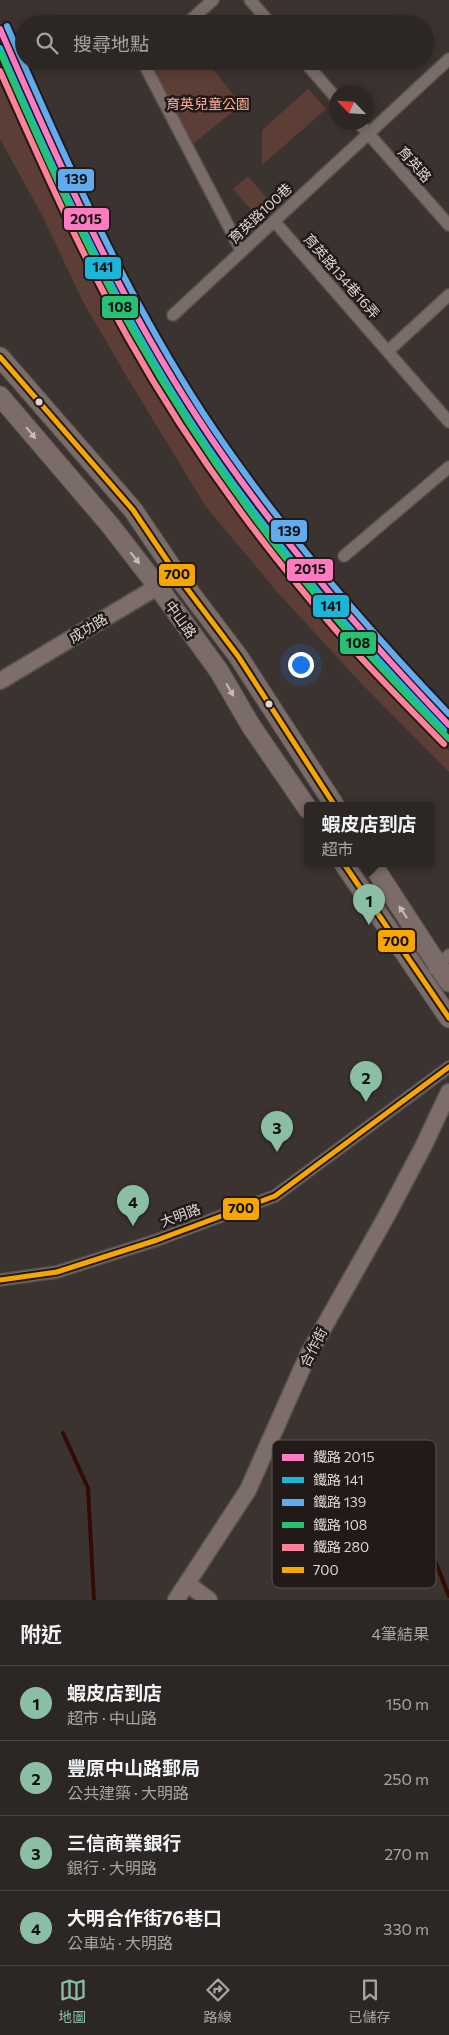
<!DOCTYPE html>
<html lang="zh-TW">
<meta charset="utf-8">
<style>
:root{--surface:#2c2624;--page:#383231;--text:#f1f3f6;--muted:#a6a5a6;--line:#484341;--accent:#8abfa5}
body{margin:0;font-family:Commissioner,"Noto Sans TC",sans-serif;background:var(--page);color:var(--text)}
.compass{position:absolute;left:329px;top:85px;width:45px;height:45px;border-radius:50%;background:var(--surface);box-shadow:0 2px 12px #0003;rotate:295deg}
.you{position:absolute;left:300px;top:664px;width:18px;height:18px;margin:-12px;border:4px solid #fff;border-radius:50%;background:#1a73e8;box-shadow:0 0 0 8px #1a73e833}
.badge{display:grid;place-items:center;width:32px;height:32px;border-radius:50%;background:var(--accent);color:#111;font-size:16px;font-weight:700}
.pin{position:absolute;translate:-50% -41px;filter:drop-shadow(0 1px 2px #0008)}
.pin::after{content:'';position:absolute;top:26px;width:18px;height:15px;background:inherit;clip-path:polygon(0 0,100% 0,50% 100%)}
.popup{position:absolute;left:304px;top:802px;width:130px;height:65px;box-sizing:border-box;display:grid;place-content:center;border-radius:5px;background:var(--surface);filter:drop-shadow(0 1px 4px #0005);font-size:16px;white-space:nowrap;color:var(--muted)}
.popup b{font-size:19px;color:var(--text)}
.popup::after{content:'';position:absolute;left:50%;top:100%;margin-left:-10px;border:10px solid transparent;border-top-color:var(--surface)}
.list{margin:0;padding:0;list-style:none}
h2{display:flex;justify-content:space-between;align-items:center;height:65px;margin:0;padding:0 20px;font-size:21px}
h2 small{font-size:16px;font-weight:400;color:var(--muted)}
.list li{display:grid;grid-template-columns:32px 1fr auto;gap:15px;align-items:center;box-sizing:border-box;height:75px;padding:0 20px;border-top:1px solid var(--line)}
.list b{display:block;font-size:19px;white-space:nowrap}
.list p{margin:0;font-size:16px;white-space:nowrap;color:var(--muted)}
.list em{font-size:16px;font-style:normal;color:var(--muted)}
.icon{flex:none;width:28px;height:28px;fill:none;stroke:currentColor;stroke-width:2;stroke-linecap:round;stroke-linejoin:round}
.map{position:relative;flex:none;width:449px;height:1600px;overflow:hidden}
.search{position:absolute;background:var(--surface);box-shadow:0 2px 12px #0003;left:15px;right:15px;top:15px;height:55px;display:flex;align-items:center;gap:12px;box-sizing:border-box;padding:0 18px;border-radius:28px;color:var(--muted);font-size:19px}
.sheet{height:365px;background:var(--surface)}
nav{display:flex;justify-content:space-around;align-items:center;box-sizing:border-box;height:70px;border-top:1px solid var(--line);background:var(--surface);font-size:14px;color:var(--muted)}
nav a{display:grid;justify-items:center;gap:2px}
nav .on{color:var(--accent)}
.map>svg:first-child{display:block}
.green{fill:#5c3e36}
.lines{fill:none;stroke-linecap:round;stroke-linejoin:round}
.stream{stroke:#320b04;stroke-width:4}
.street-casing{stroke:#58514e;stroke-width:14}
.secondary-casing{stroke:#58514e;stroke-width:19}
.primary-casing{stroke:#58514e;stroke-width:21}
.street{stroke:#7a6c68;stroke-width:11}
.secondary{stroke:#7d6e6a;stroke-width:16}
.primary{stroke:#7c6c67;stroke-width:19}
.bus-1-casing{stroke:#211a18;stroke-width:9}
.bus-1{stroke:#f7a600;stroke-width:5}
.rail-1-casing{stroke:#211a18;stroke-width:10}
.rail-2-casing{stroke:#211a18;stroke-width:10}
.rail-3-casing{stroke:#211a18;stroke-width:10}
.rail-4-casing{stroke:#211a18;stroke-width:10}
.rail-5-casing{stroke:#211a18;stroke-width:10}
.rail-1{stroke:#fe7ac1;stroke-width:6}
.rail-2{stroke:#1ab6d8;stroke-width:6}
.rail-3{stroke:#60acee;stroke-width:6}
.rail-4{stroke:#26c172;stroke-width:6}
.rail-5{stroke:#ff8098;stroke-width:6}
.oneway{fill:#c6bbb7}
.bus-dot{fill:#ded5d2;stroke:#211a18;stroke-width:2}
.labels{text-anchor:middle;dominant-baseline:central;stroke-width:5;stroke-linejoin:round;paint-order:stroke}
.park-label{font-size:14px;fill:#ffaf99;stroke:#211a18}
.street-label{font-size:14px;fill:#ded5d2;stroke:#211a18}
.key{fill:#211a18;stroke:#5a5250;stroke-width:1}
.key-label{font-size:14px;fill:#ded5d2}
.line-badge{stroke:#211a18;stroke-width:2}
.pale-badge-label{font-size:14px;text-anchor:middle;font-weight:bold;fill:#111}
</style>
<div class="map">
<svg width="449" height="1600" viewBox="0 0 449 1600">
<rect width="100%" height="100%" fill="#3b3330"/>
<path class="green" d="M155,61H207L241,105L189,147L148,67Z
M0,73C60,213 124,352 212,478C281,577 363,667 449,751V772L359,681L279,594L206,507L127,377L82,300L42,215L0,139Z
M308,89L326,109L262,165V130Z
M248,176L276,209L261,222L233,189Z"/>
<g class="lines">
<path class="stream" d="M63,1433L88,1488L94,1600
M333,1443L352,1448L387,1473L419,1521L449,1596"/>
<defs>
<path id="street" d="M250,0L271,24
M186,24L213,0
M145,61L143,62L241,250
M304,61L336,98
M358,122L449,225
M274,221L449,422
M173,315L449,59
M388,351L449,295
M344,556L449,467
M434,969L449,955
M0,1280L57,1272L157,1240L275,1196L449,1067"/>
<path id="secondary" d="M0,681L177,575
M188,1584L209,1600
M176,1600L248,1490L308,1355L386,1217L423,1147L449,1092"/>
<path id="primary" d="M0,357L133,510L179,578L238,656L335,806
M0,396L110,525L158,587L219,671L251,726L308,809
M344,864L449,1018
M372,864L449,982"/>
</defs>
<use href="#street" class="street-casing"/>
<use href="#secondary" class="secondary-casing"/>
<use href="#primary" class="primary-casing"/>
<use href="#street" class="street"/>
<use href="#secondary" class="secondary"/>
<use href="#primary" class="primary"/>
<defs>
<path id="bus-1" d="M0,357L133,510L179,578L238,656L335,806
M344,864L449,1018
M0,1280L57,1272L157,1240L275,1196L449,1067"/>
</defs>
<use href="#bus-1" class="bus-1-casing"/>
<use href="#bus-1" class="bus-1"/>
<defs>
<path id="rail-1" d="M0,29C58,162 117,295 197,417C270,529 357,628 449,725"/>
<path id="rail-2" d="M0,48C61,188 125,326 211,452C280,553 360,642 444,730"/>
<path id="rail-3" d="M7,26C65,159 124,291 203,413C275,522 359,620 449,714"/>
<path id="rail-4" d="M0,52C42,147 83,243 134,333C193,437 262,535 341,624C376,664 412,701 449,739"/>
<path id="rail-5" d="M0,71C40,160 79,250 127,336C185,440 256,538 334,628C369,668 407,706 444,744"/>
</defs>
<use href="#rail-1" class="rail-1-casing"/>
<use href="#rail-2" class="rail-2-casing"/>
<use href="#rail-3" class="rail-3-casing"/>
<use href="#rail-4" class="rail-4-casing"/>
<use href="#rail-5" class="rail-5-casing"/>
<use href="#rail-1" class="rail-1"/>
<use href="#rail-2" class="rail-2"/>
<use href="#rail-3" class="rail-3"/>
<use href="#rail-4" class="rail-4"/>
<use href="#rail-5" class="rail-5"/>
</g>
<defs><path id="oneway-solid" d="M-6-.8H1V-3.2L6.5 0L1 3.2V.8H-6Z" transform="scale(1.25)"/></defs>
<g class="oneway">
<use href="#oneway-solid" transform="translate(31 433) rotate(51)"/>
<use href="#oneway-solid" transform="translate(135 558) rotate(52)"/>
<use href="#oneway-solid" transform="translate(230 690) rotate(60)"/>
<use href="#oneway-solid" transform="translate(403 912) rotate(-123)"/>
</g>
<g class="bus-dot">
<circle cx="39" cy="402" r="4.5"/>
<circle cx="269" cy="704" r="4.5"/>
</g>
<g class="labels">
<g class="park-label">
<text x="208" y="103">育英兒童公園</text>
</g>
<g class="street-label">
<text transform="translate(415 164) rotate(48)">育英路</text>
<text transform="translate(260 213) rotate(-43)">育英路100巷</text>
<text transform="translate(342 276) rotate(49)">育英路134巷16弄</text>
<text transform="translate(181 619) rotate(54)">中山路</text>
<text transform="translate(88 628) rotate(-31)">成功路</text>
<text transform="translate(180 1215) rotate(-20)">大明路</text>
<text transform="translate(313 1347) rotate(-63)">合作街</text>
</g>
</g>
<rect x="272" y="1440" width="164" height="148" rx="8" class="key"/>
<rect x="282" y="1454" width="22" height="7" fill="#fe7ac1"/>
<rect x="282" y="1477" width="22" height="6" fill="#1ab6d8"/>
<rect x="282" y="1499" width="22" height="7" fill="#60acee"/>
<rect x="282" y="1522" width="22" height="6" fill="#26c172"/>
<rect x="282" y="1544" width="22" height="7" fill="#ff8098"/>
<rect x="282" y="1567" width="22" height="6" fill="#f7a600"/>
<g class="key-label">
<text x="313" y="1462">鐵路 2015</text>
<text x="313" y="1485">鐵路 141</text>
<text x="313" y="1507">鐵路 139</text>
<text x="313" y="1530">鐵路 108</text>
<text x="313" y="1552">鐵路 280</text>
<text x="313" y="1575">700</text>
</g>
<g class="line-badge">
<rect x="57" y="168" width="38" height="24" rx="5" fill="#60acee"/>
<rect x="63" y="207" width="47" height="24" rx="5" fill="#fe7ac1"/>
<rect x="84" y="256" width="38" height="24" rx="5" fill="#1ab6d8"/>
<rect x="101" y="295" width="38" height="24" rx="5" fill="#26c172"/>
<rect x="270" y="519" width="38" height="24" rx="5" fill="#60acee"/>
<rect x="286" y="558" width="48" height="24" rx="5" fill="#fe7ac1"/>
<rect x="158" y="563" width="38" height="24" rx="5" fill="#f7a600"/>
<rect x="312" y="594" width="38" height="24" rx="5" fill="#1ab6d8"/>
<rect x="339" y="631" width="38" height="24" rx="5" fill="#26c172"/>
<rect x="377" y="929" width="39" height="24" rx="5" fill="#f7a600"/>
<rect x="222" y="1197" width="38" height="24" rx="5" fill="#f7a600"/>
</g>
<g class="pale-badge-label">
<text x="76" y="184">139</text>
<text x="86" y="224">2015</text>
<text x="103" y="272">141</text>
<text x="120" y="312">108</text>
<text x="289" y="536">139</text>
<text x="310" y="574">2015</text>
<text x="177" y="579">700</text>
<text x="331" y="611">141</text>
<text x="358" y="648">108</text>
<text x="396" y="946">700</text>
<text x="241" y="1213">700</text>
</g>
</svg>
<svg class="compass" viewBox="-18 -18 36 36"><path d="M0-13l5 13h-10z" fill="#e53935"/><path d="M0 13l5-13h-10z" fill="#a6a5a6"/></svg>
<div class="you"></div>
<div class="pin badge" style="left:369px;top:925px">1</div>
<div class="popup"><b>蝦皮店到店</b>超市</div>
<div class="pin badge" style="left:366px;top:1102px">2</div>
<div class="pin badge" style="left:277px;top:1152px">3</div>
<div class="pin badge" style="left:133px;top:1226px">4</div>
<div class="search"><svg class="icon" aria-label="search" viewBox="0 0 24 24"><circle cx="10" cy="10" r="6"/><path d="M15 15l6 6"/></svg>搜尋地點</div>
</div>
<section class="sheet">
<h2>附近<small>4筆結果</small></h2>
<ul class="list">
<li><span class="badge">1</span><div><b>蝦皮店到店</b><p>超市 · 中山路</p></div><em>150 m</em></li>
<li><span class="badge">2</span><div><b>豐原中山路郵局</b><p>公共建築 · 大明路</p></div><em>250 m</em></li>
<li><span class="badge">3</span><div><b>三信商業銀行</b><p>銀行 · 大明路</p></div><em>270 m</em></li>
<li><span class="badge">4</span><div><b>大明合作街76巷口</b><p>公車站 · 大明路</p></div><em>330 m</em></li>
</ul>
</section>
<nav>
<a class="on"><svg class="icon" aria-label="map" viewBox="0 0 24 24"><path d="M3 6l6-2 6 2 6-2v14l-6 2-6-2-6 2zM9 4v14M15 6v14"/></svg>地圖</a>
<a><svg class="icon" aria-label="directions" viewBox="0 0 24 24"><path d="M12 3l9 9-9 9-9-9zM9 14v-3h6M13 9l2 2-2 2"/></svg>路線</a>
<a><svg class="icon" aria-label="saved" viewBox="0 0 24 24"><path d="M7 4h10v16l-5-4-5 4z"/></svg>已儲存</a>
</nav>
